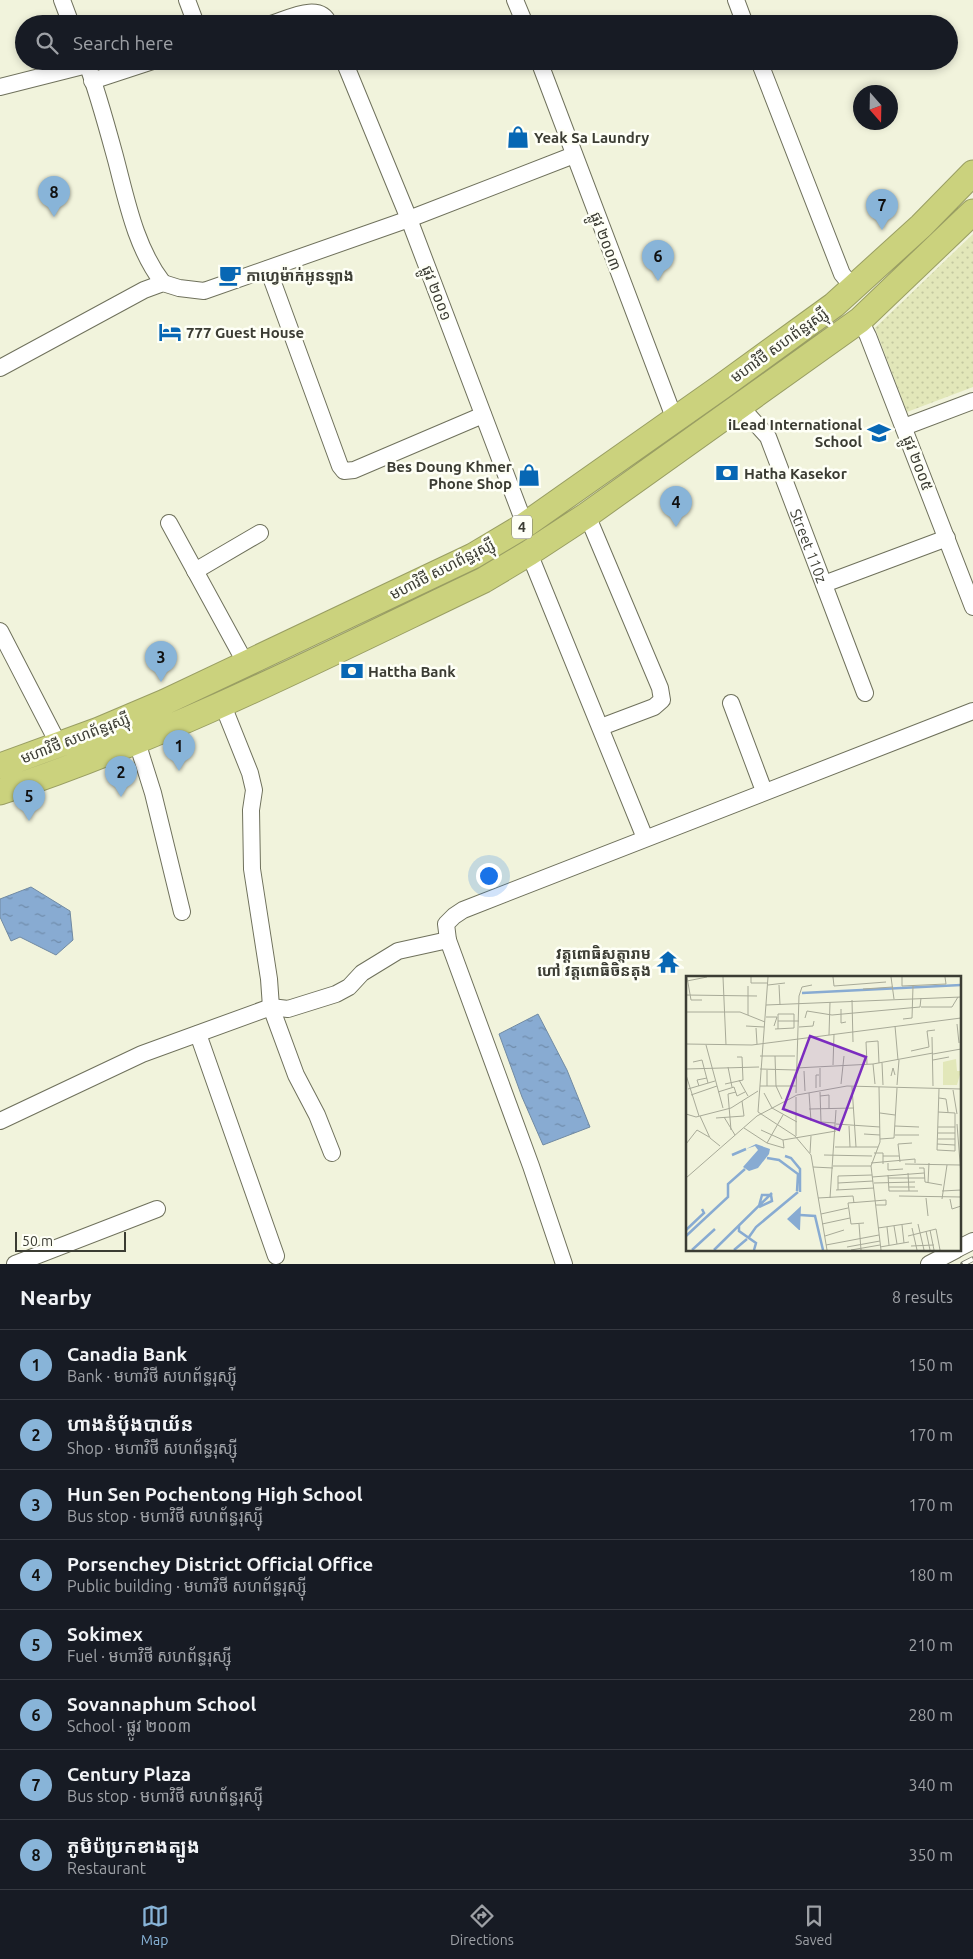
<!DOCTYPE html>
<meta charset="utf-8">
<style>
:root{--surface:#171b24;--page:#20242c;--text:#f1f3f6;--muted:#9ea1a6;--line:#363941;--accent:#88b4d8}
body{margin:0;font-family:Ubuntu,"Noto Sans Khmer",sans-serif;background:var(--page);color:var(--text)}
.compass{position:absolute;left:853px;top:85px;width:45px;height:45px;border-radius:50%;background:var(--surface);box-shadow:0 2px 8px #0003;rotate:160deg}
.scale{position:absolute;left:15px;bottom:12px;width:111px;box-sizing:border-box;padding-left:5px;border:2px solid #3b3c33;border-top:0;font-size:14px;line-height:18px;white-space:nowrap;color:#3b3c33;-webkit-text-stroke:4px #fefff6;paint-order:stroke}
.you{position:absolute;left:488px;top:875px;width:18px;height:18px;margin:-12px;border:4px solid #fff;border-radius:50%;background:#1a73e8;box-shadow:0 0 0 8px #1a73e833}
.badge{display:grid;place-items:center;width:32px;height:32px;border-radius:50%;background:var(--accent);color:#111;font-size:16px;font-weight:700}
.pin{position:absolute;translate:-50% -41px;filter:drop-shadow(0 1px 2px #0008)}
.pin::after{content:'';position:absolute;top:26px;width:18px;height:15px;background:inherit;clip-path:polygon(0 0,100% 0,50% 100%)}
.list{margin:0;padding:0;list-style:none}
h2{display:flex;justify-content:space-between;align-items:center;height:65px;margin:0;padding:0 20px;font-size:21px}
h2 small{font-size:16px;font-weight:400;color:var(--muted)}
.list li{display:grid;grid-template-columns:32px 1fr auto;gap:15px;align-items:center;box-sizing:border-box;height:70px;padding:0 20px;border-top:1px solid var(--line)}
.list b{display:block;font-size:19px;white-space:nowrap}
.list p{margin:0;font-size:16px;white-space:nowrap;color:var(--muted)}
.list em{font-size:16px;font-style:normal;color:var(--muted)}
.icon{flex:none;width:28px;height:28px;fill:none;stroke:currentColor;stroke-width:2;stroke-linecap:round;stroke-linejoin:round}
.map{position:relative;flex:none;width:973px;height:1264px;overflow:hidden}
.search{position:absolute;background:var(--surface);box-shadow:0 2px 8px #0003;left:15px;right:15px;top:15px;height:55px;display:flex;align-items:center;gap:12px;box-sizing:border-box;padding:0 18px;border-radius:28px;color:var(--muted);font-size:19px}
.sheet{height:625px;background:var(--surface)}
nav{display:flex;justify-content:space-around;align-items:center;box-sizing:border-box;height:70px;border-top:1px solid var(--line);background:var(--surface);font-size:14px;color:var(--muted)}
nav a{display:grid;justify-items:center;gap:2px}
nav .on{color:var(--accent)}
.map>svg:first-child{display:block}
.park{fill:url(#park-dots)}
.water{fill:url(#water-ripples);stroke:#718aa2}
.lines{fill:none;stroke-linecap:round;stroke-linejoin:round}
.minor-casing{stroke:#6f715c;stroke-width:18}
.highway-casing{stroke:#999e63;stroke-width:27}
.minor{stroke:#fff;stroke-width:16}
.highway{stroke:#cbd27d;stroke-width:25}
.rail-casing{stroke:#757669;stroke-width:5.5}
.rail{stroke:#fefff6;stroke-width:4;stroke-dasharray:11;stroke-linecap:butt}
.labels{text-anchor:middle;dominant-baseline:central;stroke-width:5;stroke-linejoin:round;paint-order:stroke}
.shield{fill:#fefff6;stroke:#76766e;stroke-width:1}
.shield-label{font-size:14px;font-weight:bold;fill:#3b3c33}
.poi-label{font-size:15px;font-weight:bold;fill:#3b3c33;stroke:#fefff6;text-anchor:start}
.street-label{font-size:15px;fill:#3b3c33;stroke:#fefff6}
.inset-river{fill:none;stroke:#88abd2;stroke-width:2.5}
.inset-road{fill:none;stroke:#a8aa98;stroke-width:1}
.view{fill:#7b2cbf;fill-opacity:0.15;stroke:#7b2cbf;stroke-width:2.5}
.inset-edge{fill:none;stroke:#3b3c33;stroke-width:2.5}
</style>
<div class="map">
<svg width="973" height="1264" viewBox="0 0 973 1264">
<defs>
<pattern id="park-dots" width="8" height="8" patternUnits="userSpaceOnUse" patternTransform="scale(1.25)"><rect width="8" height="8" fill="#e2e7b9"/><path d="M2 2h.1M6 6h.1" fill="none" stroke="#c3c7a0" stroke-width="1.8" stroke-linecap="round"/></pattern>
<pattern id="water-ripples" width="26" height="14" patternUnits="userSpaceOnUse" patternTransform="scale(1.25)"><rect width="26" height="14" fill="#88abd2"/><path d="M2 4q2-2 4 0t4 0M15 11q2-2 4 0t4 0" fill="none" stroke="#708cab"/></pattern>
</defs>
<rect width="100%" height="100%" fill="#f1f3dc"/>
<path class="park" d="M973,234V387L907,412L875,328Z"/>
<path class="water" d="M31,887L70,911L73,940L56,955L20,937L11,941L0,917V899Z
M538,1014L567,1070L590,1127L543,1145L522,1097L499,1034Z"/>
<g class="lines">
<defs>
<g id="minor">
<path d="M62,0L71,24"/>
<path d="M187,0L196,24"/>
<path d="M515,0L525,24"/>
<path d="M736,0L745,24"/>
<path d="M271,24C288,19 320,1 329,24"/>
<path d="M86,61C98,93 107,127 116,160C127,202 136,248 163,283"/>
<path d="M344,61L409,219L525,525"/>
<path d="M539,61L675,420"/>
<path d="M759,61L842,274L853,287"/>
<path d="M92,81L153,61"/>
<path d="M0,87L87,65"/>
<path d="M268,269L340,466L344,471L354,470L483,415"/>
<path d="M860,320L868,336L973,607"/>
<path d="M0,368L144,290L163,283L179,288L204,291L409,219L574,155"/>
<path id="s1" d="M740,406L768,437L865,693"/>
<path d="M904,427L973,401"/>
<path d="M587,515L660,688L662,700L654,707L601,727"/>
<path d="M169,523L246,664"/>
<path d="M529,553L645,838"/>
<path d="M195,571L260,533"/>
<path d="M824,584L947,538"/>
<path d="M0,631L59,745"/>
<path d="M222,703L250,773L254,790L251,810L252,869L269,979L271,1007L296,1075L317,1115L332,1153"/>
<path d="M731,703L764,791"/>
<path d="M137,742L153,793L182,912"/>
<path d="M198,1034L276,1256"/>
<path d="M0,1121L142,1054L271,1007L288,1009L336,994L349,987L362,973L398,951L448,940"/>
<path d="M959,1248L973,1241"/>
<path d="M15,1264L157,1209"/>
<path d="M564,1264L531,1166L448,940L446,924L454,916L463,910L973,711"/>
<path d="M929,1264L956,1250"/>
</g>
<path id="highway" d="M0,766L99,730L165,702L473,556L525,525L721,387L834,305L921,226L973,173
M0,792C167,737 325,656 484,580L529,553L587,515L860,320L973,212"/>
</defs>
<use href="#minor" class="minor-casing"/>
<use href="#highway" class="highway-casing"/>
<use href="#minor" class="minor"/>
<use href="#highway" class="highway"/>
<defs>
<path id="rail" d="M963,1264L973,1259"/>
</defs>
<use href="#rail" class="rail-casing"/>
<use href="#rail" class="rail"/>
</g>
<defs>
<symbol id="shop-bare" viewBox="-9 -9 18 18"><path d="M-5-2.5h2.3a2.7 3.5 0 0 1 5.4 0H5L5.5 6h-11ZM-1.5-2.5h3a1.5 2.3 0 0 0-3 0Z" fill="#0767b4" stroke="#fefff6" stroke-width="2.5" paint-order="stroke"/></symbol>
<symbol id="cafe-bare" viewBox="-9 -9 18 18"><path d="M-5.5-4.5H6V0H3Q3 3.5 0 3.5H-2.5Q-5.5 3.5-5.5 0ZM3-3.2v2h1.7v-2ZM-6 4.5H4V6H-6Z" fill="#0767b4" stroke="#fefff6" stroke-width="2.5" paint-order="stroke"/></symbol>
<symbol id="hotel-bare" viewBox="-9 -9 18 18"><path d="M-6-4.5h1.5V1H6V5H4.5V3h-9V5H-6ZM-4 0a1.8 1.8 0 1 1 3.6 0ZM.5 0V-2.5h3Q6-2.5 6 0Z" fill="#0767b4" stroke="#fefff6" stroke-width="2.5" paint-order="stroke"/></symbol>
<symbol id="school-bare" viewBox="-9 -9 18 18"><path d="M0-5L7-2L0 1L-7-2ZM-4 1L0 2.5L4 1V4Q0 6-4 4Z" fill="#0767b4" stroke="#fefff6" stroke-width="2.5" paint-order="stroke"/></symbol>
<symbol id="bank-bare" viewBox="-9 -9 18 18"><path d="M-6-4H6V4H-6ZM0-2.3a2.3 2.3 0 1 0 0 4.6a2.3 2.3 0 1 0 0-4.6Z" fill="#0767b4" stroke="#fefff6" stroke-width="2.5" paint-order="stroke"/></symbol>
<symbol id="temple-bare" viewBox="-9 -9 18 18"><path d="M0-6L5-2H3V0L6.5 2.5H4V6H1.5V3h-3V6H-4V2.5H-6.5L-3 0V-2H-5Z" fill="#0767b4" stroke="#fefff6" stroke-width="2.5" paint-order="stroke"/></symbol>
</defs>
<g fill-rule="evenodd">
<use href="#shop-bare" x="502" y="121" width="32" height="32"/>
<use href="#cafe-bare" x="214" y="259" width="32" height="32"/>
<use href="#hotel-bare" x="154" y="316" width="32" height="32"/>
<use href="#school-bare" x="863" y="417" width="32" height="32"/>
<use href="#bank-bare" x="711" y="457" width="32" height="32"/>
<use href="#shop-bare" x="513" y="459" width="32" height="32"/>
<use href="#bank-bare" x="336" y="655" width="32" height="32"/>
<use href="#temple-bare" x="652" y="946" width="32" height="32"/>
</g>
<g class="labels">
<rect class="shield" x="512" y="515.5" width="20" height="23" rx="4"/>
<g class="shield-label">
<text x="522" y="527">4</text>
</g>
<g class="poi-label">
<text x="534" y="137">Yeak Sa Laundry</text>
<text x="246" y="275">កាហ្វេម៉ាក់អូនឡាង</text>
<text x="186" y="332">777 Guest House</text>
<text x="862" y="424" text-anchor="end">iLead International<tspan x="862" dy="17">School</tspan></text>
<text x="512" y="466" text-anchor="end">Bes Doung Khmer<tspan x="512" dy="17">Phone Shop</tspan></text>
<text x="744" y="473">Hatha Kasekor</text>
<text x="368" y="671">Hattha Bank</text>
<text x="651" y="953" text-anchor="end">វត្តពោធិសត្តារាម<tspan x="651" dy="17">ហៅ វត្តពោធិចិនតុង</tspan></text>
</g>
<g class="street-label">
<text transform="translate(606 241) rotate(69)">ផ្លូវ ២០០៣</text>
<text transform="translate(437 293) rotate(69)">ផ្លូវ ២០០១</text>
<text transform="translate(779 345) rotate(-36)">មហាវិថី សហព័ន្ធរុស្ស៊ី</text>
<text transform="translate(918 463) rotate(69)">ផ្លូវ ២០០៥</text>
<text stroke="none"><textPath href="#s1" startOffset="158">Street 110z</textPath></text>
<text transform="translate(442 569) rotate(-27)">មហាវិថី សហព័ន្ធរុស្ស៊ី</text>
<text transform="translate(75 738) rotate(-21)">មហាវិថី សហព័ន្ធរុស្ស៊ី</text>
</g>
</g>
<g transform="translate(686 976)">
<rect width="275" height="275" fill="#f1f3dc"/>
<path d="M270,83L271,95H275L271,109H257V86Z" fill="#e2e7b9"/>
<path d="M70,168L84,173L83,178L72,192L63,195L57,191L72,174L69,170L60,173ZM115,230L114,254H113L101,243Z" fill="#88abd2"/>
<path class="inset-river" d="M116,17L275,9M46,179L60,173M99,180L105,182L114,193V216M81,182L93,184L112,198L111,215M73,231L86,225L85,219H76L73,230M114,239L129,240L137,274M53,250V255L70,267L68,274M0,254L18,237L16,233M0,260L42,221V208L59,193M63,261L70,251L112,216M6,274L29,253M28,274L86,217M48,274L61,263"/>
<path class="inset-road" d="M1,1L5,24H16M37,1L40,69M65,1V7H81M82,1L72,136L109,160L125,179L141,274M147,1L148,10L200,6M205,1L208,23M216,1V10L260,8L259,1M1,5L21,1M82,9L99,7M93,9L94,29M177,13L207,11M0,19L71,20M166,24L167,66M80,29L275,21M235,31H266L272,21M155,33V47L160,46M0,36H54L79,46M62,39V10M80,41H91L88,50M119,42L121,35L146,39L234,31L235,22M217,43L226,42L227,10M92,45H113M271,48L273,67M60,50L78,51M209,50L212,84M113,51L127,50L128,45M70,52L71,68M89,53L108,52V38H92V53M143,59L144,26M246,61L247,110M0,68L66,69L275,42M20,69L37,132M243,71L241,55L249,54M225,75L243,71M247,78L275,73M74,80H109M89,80L90,110L96,123M247,84L263,81M7,86L16,84L22,107M196,87L197,109M181,88L180,66L192,65L193,87M187,88L189,108M147,89L148,58M42,91L46,111M110,92L187,88L247,77M134,92V111M0,93L73,91M74,93L110,94M81,94V110M118,95L119,115M0,99L13,140M205,100L207,92L209,99M53,104L62,120M39,108L57,104L56,81H51M155,108L158,80M211,109L213,84M13,110L11,104L21,102M74,110H110M166,111L170,171M193,111L194,166L185,190L195,274M130,112V99H133M2,113L29,105M267,114L271,138M32,116L48,111L51,120L59,116M134,116L135,146L149,147M78,117L86,132L111,146M110,117L113,20L116,11L126,9M123,117L125,145M5,119L31,110M134,120L143,119V133M253,122L260,123L262,136M123,133L168,132M252,136L269,137V175L251,174L253,113M194,137L209,139M0,138L10,141L45,132L72,115M14,140L24,162L34,170M38,141L49,159M30,142L58,140L56,125M150,148L194,151M271,148L275,199M163,150L164,171M209,150L233,151M252,151H269M58,152L81,167L98,172L97,164M45,154L42,118L50,116M75,154L97,164L150,155M252,157H269M178,158L194,159M209,159H233M110,160V121M194,163L208,162L211,112M252,163H269M81,167L97,139M0,168L11,154L23,161M251,168L269,169M149,171H192M124,177L125,160M188,177H197V188M138,179L186,180M197,180H213M214,186L212,168L226,167M185,187L229,183V187M202,187V194L217,193M219,188L274,189M147,190H185M127,191L147,192M233,192H238L239,206L256,209M222,197L223,215M202,199L203,215H232M186,201L238,197M0,202L71,140L111,119L161,110L275,113M202,202H239M152,207L187,205M188,207L229,206M242,207L243,187M203,211H229M150,214L188,212M152,214V200L186,199M256,215L275,214M213,220L275,221M132,222L167,220L168,227M144,222L150,134M240,222L242,240M256,223L261,189M264,223L266,233L275,230M135,238L162,232M178,247L165,248L162,227L200,224V229H190M136,248L164,242M173,248L175,274M232,248L238,274M216,249L218,267M208,250L211,268M201,251L203,269M192,252L226,247M226,252L231,274M244,254L248,274M240,255L244,274M139,260L158,254M222,260L250,253L254,274M140,269L193,259M225,270L248,269M161,271L194,265M194,271L223,266M165,274L194,269"/>
<path class="view" d="M124,60L180,81L153,154L97,133Z"/>
<rect width="275" height="275" class="inset-edge"/>
</g>
</svg>
<svg class="compass" viewBox="-18 -18 36 36"><path d="M0-13l5 13h-10z" fill="#e53935"/><path d="M0 13l5-13h-10z" fill="#9ea1a6"/></svg>
<div class="scale">50 m</div>
<div class="you"></div>
<div class="pin badge" style="left:179px;top:771px">1</div>
<div class="pin badge" style="left:121px;top:797px">2</div>
<div class="pin badge" style="left:161px;top:682px">3</div>
<div class="pin badge" style="left:676px;top:527px">4</div>
<div class="pin badge" style="left:29px;top:821px">5</div>
<div class="pin badge" style="left:658px;top:281px">6</div>
<div class="pin badge" style="left:882px;top:230px">7</div>
<div class="pin badge" style="left:54px;top:217px">8</div>
<div class="search"><svg class="icon" aria-label="search" viewBox="0 0 24 24"><circle cx="10" cy="10" r="6"/><path d="M15 15l6 6"/></svg>Search here</div>
</div>
<section class="sheet">
<h2>Nearby<small>8 results</small></h2>
<ul class="list">
<li><span class="badge">1</span><div><b>Canadia Bank</b><p>Bank · មហាវិថី សហព័ន្ធរុស្ស៊ី</p></div><em>150 m</em></li>
<li><span class="badge">2</span><div><b>ហាងនំបុ័ងបាយ័ន</b><p>Shop · មហាវិថី សហព័ន្ធរុស្ស៊ី</p></div><em>170 m</em></li>
<li><span class="badge">3</span><div><b>Hun Sen Pochentong High School</b><p>Bus stop · មហាវិថី សហព័ន្ធរុស្ស៊ី</p></div><em>170 m</em></li>
<li><span class="badge">4</span><div><b>Porsenchey District Official Office</b><p>Public building · មហាវិថី សហព័ន្ធរុស្ស៊ី</p></div><em>180 m</em></li>
<li><span class="badge">5</span><div><b>Sokimex</b><p>Fuel · មហាវិថី សហព័ន្ធរុស្ស៊ី</p></div><em>210 m</em></li>
<li><span class="badge">6</span><div><b>Sovannaphum School</b><p>School · ផ្លូវ ២០០៣</p></div><em>280 m</em></li>
<li><span class="badge">7</span><div><b>Century Plaza</b><p>Bus stop · មហាវិថី សហព័ន្ធរុស្ស៊ី</p></div><em>340 m</em></li>
<li><span class="badge">8</span><div><b>ភូមិប៉ប្រកខាងត្បូង</b><p>Restaurant</p></div><em>350 m</em></li>
</ul>
</section>
<nav>
<a class="on"><svg class="icon" aria-label="map" viewBox="0 0 24 24"><path d="M3 6l6-2 6 2 6-2v14l-6 2-6-2-6 2zM9 4v14M15 6v14"/></svg>Map</a>
<a><svg class="icon" aria-label="directions" viewBox="0 0 24 24"><path d="M12 3l9 9-9 9-9-9zM9 14v-3h6M13 9l2 2-2 2"/></svg>Directions</a>
<a><svg class="icon" aria-label="saved" viewBox="0 0 24 24"><path d="M7 4h10v16l-5-4-5 4z"/></svg>Saved</a>
</nav>
